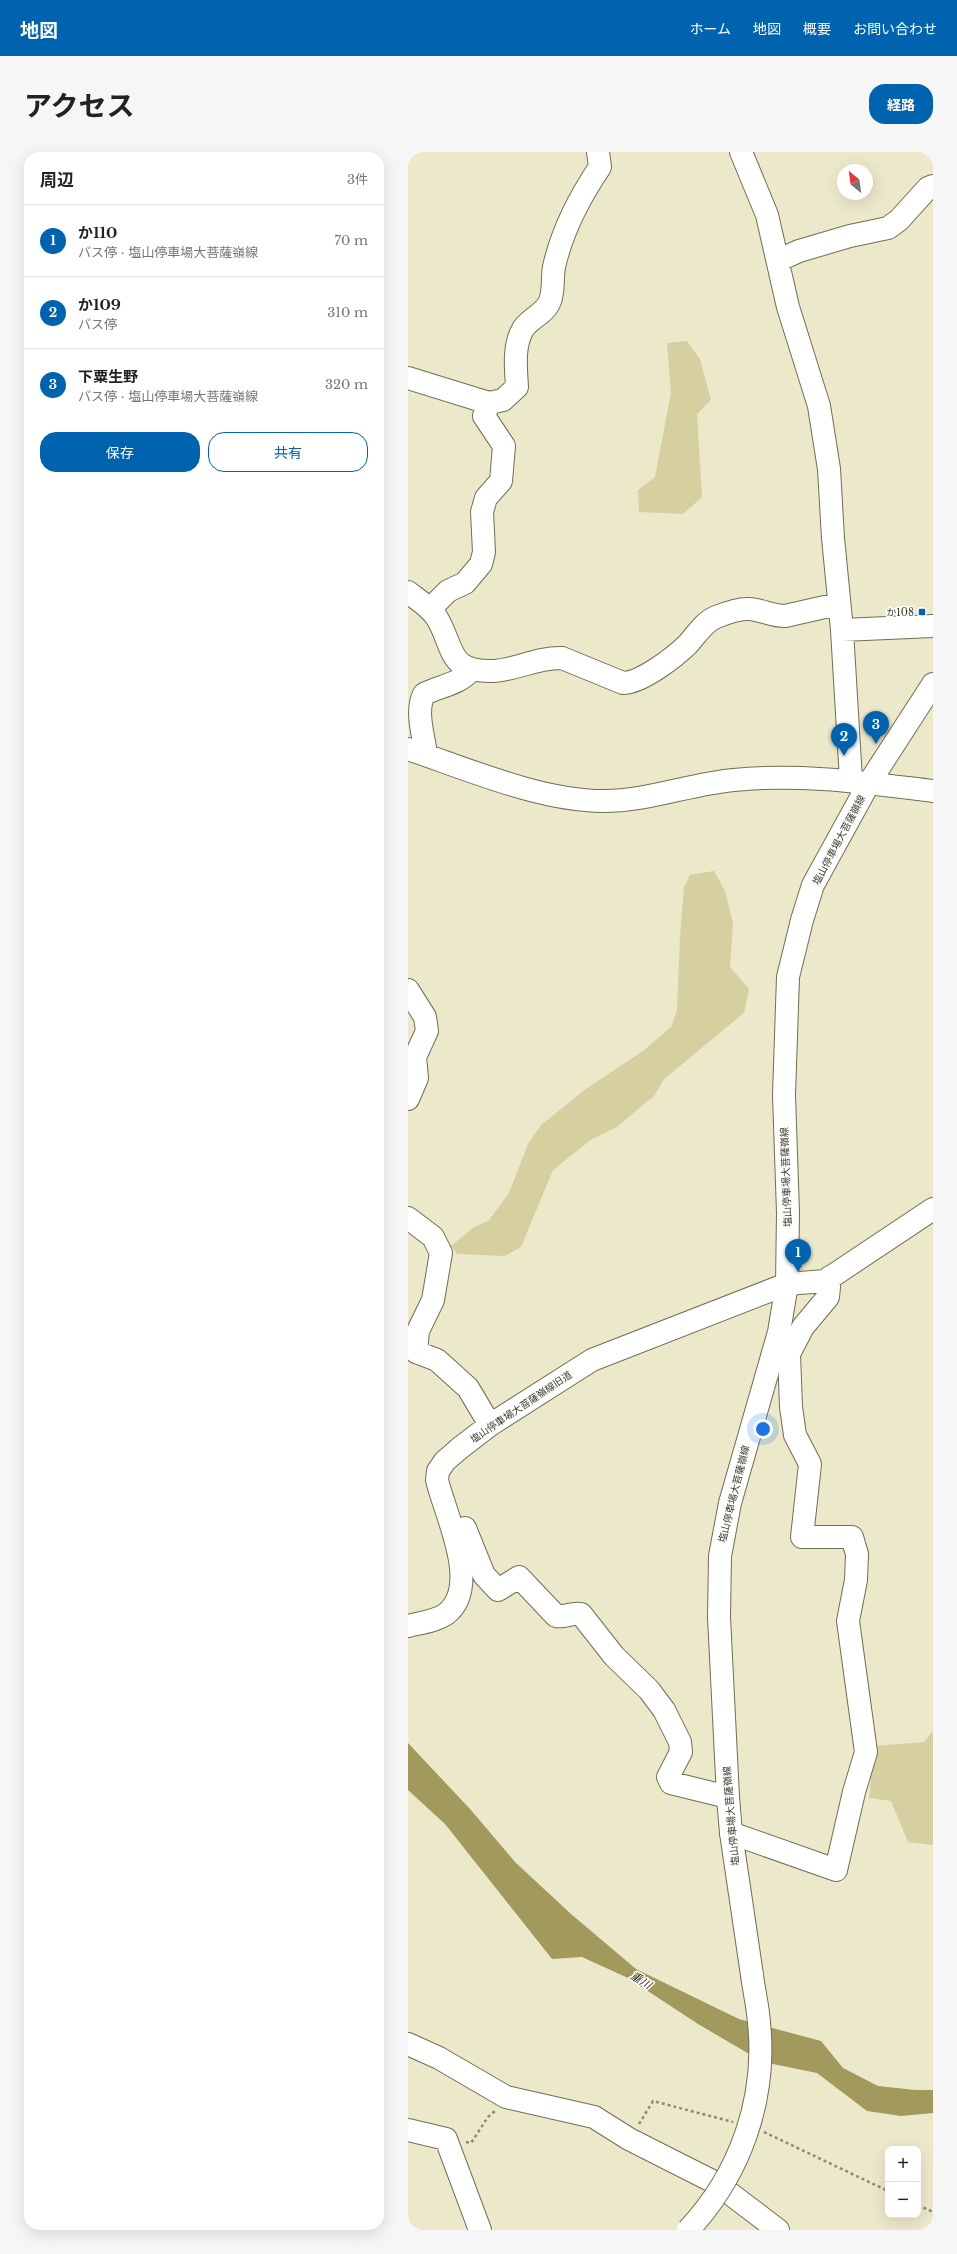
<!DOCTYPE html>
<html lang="ja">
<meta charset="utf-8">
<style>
:root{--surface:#fff;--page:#f6f6f6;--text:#222;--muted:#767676;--line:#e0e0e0;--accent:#0063b0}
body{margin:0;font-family:"Libre Baskerville","Noto Sans JP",serif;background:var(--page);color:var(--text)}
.controls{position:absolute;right:12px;bottom:12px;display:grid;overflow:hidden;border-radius:8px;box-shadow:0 4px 16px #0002}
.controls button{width:36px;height:36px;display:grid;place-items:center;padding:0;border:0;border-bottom:1px solid var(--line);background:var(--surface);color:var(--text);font:20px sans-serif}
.compass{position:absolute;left:429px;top:12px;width:36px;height:36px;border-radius:50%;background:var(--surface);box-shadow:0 4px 16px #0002;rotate:331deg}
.you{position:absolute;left:355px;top:1277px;width:14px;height:14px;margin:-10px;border:3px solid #fff;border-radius:50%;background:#1a73e8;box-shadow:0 0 0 6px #1a73e833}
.badge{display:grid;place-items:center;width:26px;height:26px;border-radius:50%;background:var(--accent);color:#fff;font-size:13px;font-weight:700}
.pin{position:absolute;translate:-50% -33px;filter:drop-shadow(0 1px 2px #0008)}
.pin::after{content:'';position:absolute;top:21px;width:14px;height:12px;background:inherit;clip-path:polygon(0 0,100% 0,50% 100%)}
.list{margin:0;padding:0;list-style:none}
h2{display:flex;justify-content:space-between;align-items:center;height:52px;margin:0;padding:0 16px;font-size:17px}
h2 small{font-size:13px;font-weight:400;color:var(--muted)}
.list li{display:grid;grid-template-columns:26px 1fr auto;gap:12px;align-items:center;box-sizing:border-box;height:72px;padding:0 16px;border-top:1px solid var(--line)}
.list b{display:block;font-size:15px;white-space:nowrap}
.list p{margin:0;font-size:13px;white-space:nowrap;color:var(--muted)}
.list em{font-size:13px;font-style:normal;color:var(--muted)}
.actions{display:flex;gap:8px;padding:12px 16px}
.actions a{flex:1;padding:9px 0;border:1px solid var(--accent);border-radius:16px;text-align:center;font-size:14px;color:var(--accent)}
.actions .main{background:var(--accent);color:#fff}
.map{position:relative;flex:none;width:525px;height:2078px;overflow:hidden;border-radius:16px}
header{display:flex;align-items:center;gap:24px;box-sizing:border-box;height:56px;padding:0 20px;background:var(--accent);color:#fff}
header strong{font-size:19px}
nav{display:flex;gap:22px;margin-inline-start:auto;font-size:14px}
.intro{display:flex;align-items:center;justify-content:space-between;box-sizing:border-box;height:96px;padding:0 24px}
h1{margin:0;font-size:28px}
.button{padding:10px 18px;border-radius:16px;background:var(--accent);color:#fff;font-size:14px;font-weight:700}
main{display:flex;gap:24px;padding:0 24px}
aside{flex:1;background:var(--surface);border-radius:16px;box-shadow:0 4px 16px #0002}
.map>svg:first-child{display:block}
.green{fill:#d6d0a1}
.water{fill:#a2995d}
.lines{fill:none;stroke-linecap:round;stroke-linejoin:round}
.minor-casing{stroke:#716e53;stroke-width:24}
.major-casing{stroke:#716e53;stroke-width:24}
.path{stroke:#8d8b76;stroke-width:2.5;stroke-dasharray:3 3;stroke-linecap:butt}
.minor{stroke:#fff;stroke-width:22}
.major{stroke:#fff;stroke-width:22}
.major-bridge-casing{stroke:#716e53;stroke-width:24;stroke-linecap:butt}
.major-bridge{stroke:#fff;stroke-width:22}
.poi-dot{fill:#0063b0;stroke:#fff;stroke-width:1.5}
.labels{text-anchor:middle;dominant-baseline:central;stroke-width:3;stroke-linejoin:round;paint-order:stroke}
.poi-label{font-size:10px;fill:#3e3d30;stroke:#fff;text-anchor:end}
.street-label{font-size:10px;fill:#3e3d30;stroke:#fff}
.water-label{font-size:11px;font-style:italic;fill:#312c10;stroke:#fff}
</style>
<header>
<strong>地図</strong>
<nav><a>ホーム</a><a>地図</a><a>概要</a><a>お問い合わせ</a></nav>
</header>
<div class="intro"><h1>アクセス</h1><a class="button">経路</a></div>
<main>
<aside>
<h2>周辺<small>3件</small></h2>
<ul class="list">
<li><span class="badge">1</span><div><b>か110</b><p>バス停 · 塩山停車場大菩薩嶺線</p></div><em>70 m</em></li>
<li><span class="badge">2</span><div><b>か109</b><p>バス停</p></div><em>310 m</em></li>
<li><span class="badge">3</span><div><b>下粟生野</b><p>バス停 · 塩山停車場大菩薩嶺線</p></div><em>320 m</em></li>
</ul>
<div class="actions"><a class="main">保存</a><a>共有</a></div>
</aside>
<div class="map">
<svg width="525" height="2078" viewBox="0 0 525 2078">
<rect width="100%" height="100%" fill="#ece8ca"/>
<path class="green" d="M279,189L292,207L303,248L289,262L294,345L275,362L231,360L230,338L247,325L263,240L259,191Z
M306,719L317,739L325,772L322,815L341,837L336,861L256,927L246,944L209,975L184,987L145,1018L113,1095L97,1104L49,1102L43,1094L63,1077L81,1068L101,1041L120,992L133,973L179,936L235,899L263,875L269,858L272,783L276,735L282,723Z
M525,1579V1693L500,1690L483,1649L461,1646L466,1594L516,1590Z"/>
<path class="water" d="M0,1591L62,1657L107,1710L163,1762L228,1817L331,1867L413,1889L435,1916L470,1934L507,1938H525V1961L493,1964L459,1959L409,1921L355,1910L290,1872L220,1826L174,1805L144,1807L37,1672L0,1638Z"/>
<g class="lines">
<defs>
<path id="minor" d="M333,0L359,63L380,155L411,254L421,317L425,386L434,478L525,474
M371,108L391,99L442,84L480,76L491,68L520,36L525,34
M0,226L81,251
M0,440C10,448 22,455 29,466C47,497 39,520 85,519C108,518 130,505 154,506L215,531C233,531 267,505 280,492C289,482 296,470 308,465C318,461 331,456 341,457C354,458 365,464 377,464L430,452
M22,457L40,439L57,431L73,412L76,400L74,360L78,346L93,329L96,294L76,264L81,251L95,248L109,235C108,217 105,194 115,177C122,166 137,162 142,149C146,139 144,126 146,115C154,79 171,46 192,15L190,0
M434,478L443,628
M0,597C59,617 133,649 195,649C240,649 282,632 326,628C393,621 459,631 525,639
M18,603C16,584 7,560 16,542C34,533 51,533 64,517
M0,838L17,865L19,879L7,905L9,926L0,947
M0,1066L25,1085L33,1101L25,1148L10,1179L8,1200L29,1208L60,1236L82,1273
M57,1376L76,1423L90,1438L111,1425L148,1464C157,1466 164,1460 173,1462L206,1504L241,1538L256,1558L272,1590L273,1600L260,1625L263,1631L320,1645
M0,1474C12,1471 28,1469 38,1462C74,1434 37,1363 29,1328L30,1319L37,1309L52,1296L82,1273L184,1208L379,1132L417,1129L525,1057
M323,1681L428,1718L446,1640L458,1600L440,1469L448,1428L449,1402L444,1385H394L402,1312L387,1283L383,1255L381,1202L395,1175L420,1145L422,1125
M0,1892L31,1906L98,1945L186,1965L221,1987L308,2031L370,2078
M0,1978L38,1987L72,2078"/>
<path id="major" d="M344,1823L323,1681L320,1645L311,1465L312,1404L322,1351L371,1180L379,1132L380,1061L376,943L380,825L394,768L405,733L461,631L525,532"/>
</defs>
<use href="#minor" class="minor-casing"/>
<use href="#major" class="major-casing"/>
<path class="path" d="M231,1972L245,1949L325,1970
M356,1980L480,2039
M58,1990L63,1991L80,1965L87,1959
M510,2053L525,2060"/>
<use href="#minor" class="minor"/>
<use href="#major" class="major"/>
<defs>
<path id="major-bridge" d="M280,2078C332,2023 359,1947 351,1871C350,1855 346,1839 344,1823"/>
</defs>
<use href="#major-bridge" class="major-bridge-casing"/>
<use href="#major-bridge" class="major-bridge"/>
</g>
<rect class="poi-dot" x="510" y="456" width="8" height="8" rx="2"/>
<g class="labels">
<g class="poi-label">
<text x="506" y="460">か108</text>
</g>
<g class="street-label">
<text transform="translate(431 688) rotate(-62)">塩山停車場大菩薩嶺線</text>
<text transform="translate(378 1025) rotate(-92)">塩山停車場大菩薩嶺線</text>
<text transform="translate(113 1255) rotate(-34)">塩山停車場大菩薩嶺線旧道</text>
<text transform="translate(326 1342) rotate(-76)">塩山停車場大菩薩嶺線</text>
<text transform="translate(323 1664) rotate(-95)">塩山停車場大菩薩嶺線</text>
</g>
<g class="water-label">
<text transform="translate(233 1828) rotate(32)">重川</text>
</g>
</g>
</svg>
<div class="controls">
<button>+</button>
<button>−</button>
</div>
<svg class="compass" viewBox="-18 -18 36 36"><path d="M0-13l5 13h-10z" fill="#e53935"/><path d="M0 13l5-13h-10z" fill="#767676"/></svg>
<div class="you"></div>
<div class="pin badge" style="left:390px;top:1120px">1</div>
<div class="pin badge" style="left:436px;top:604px">2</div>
<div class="pin badge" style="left:468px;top:592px">3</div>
</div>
</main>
